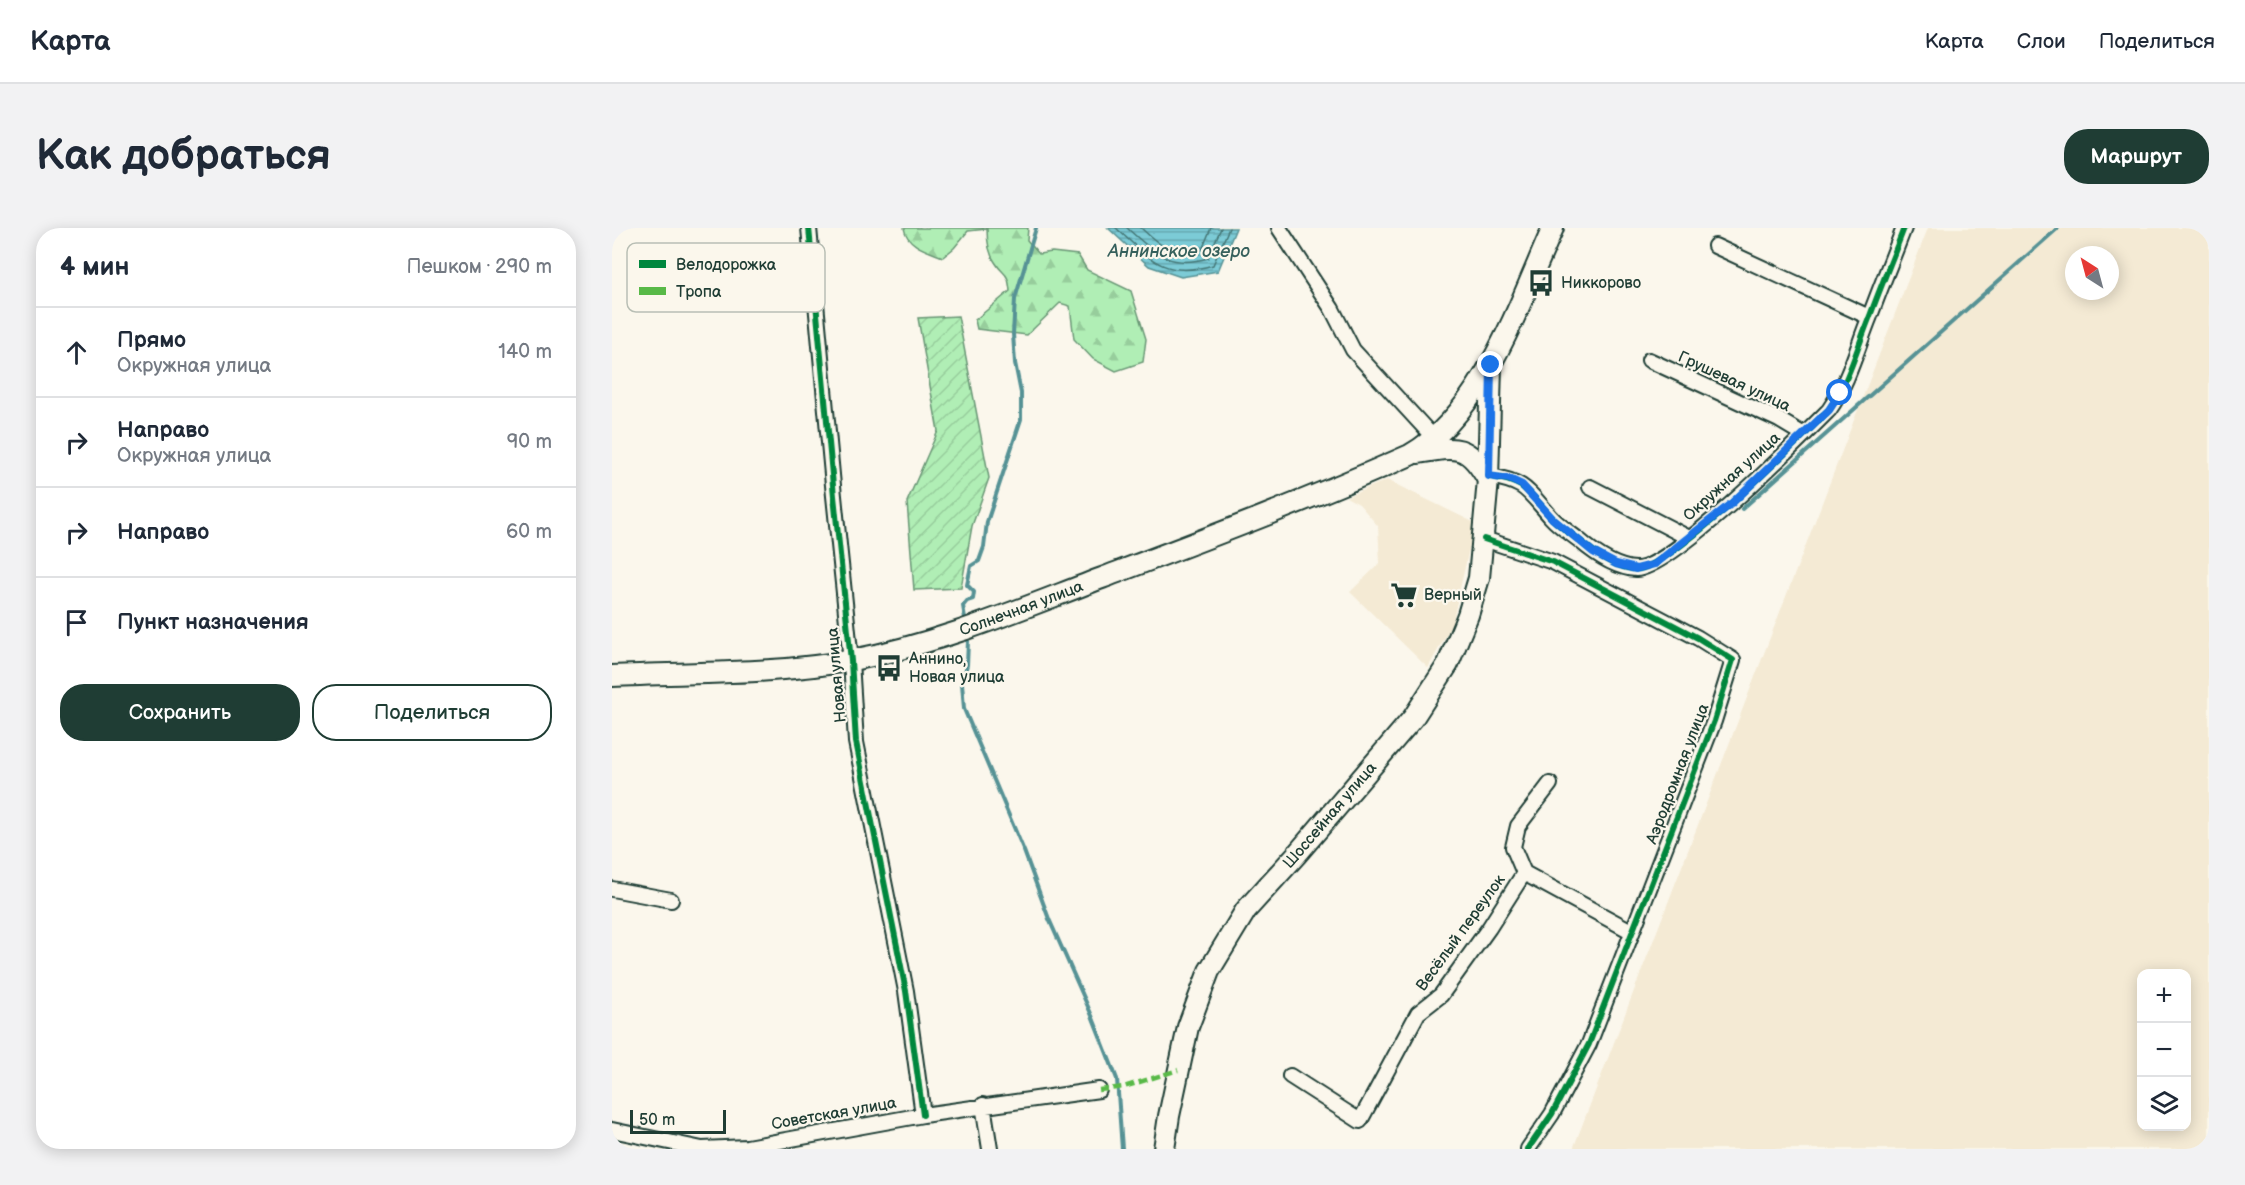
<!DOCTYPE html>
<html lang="ru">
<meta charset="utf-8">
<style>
:root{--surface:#fff;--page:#f2f2f3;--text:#1f2937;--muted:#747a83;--line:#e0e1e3;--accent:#1f3d34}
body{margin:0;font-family:"Balsamiq Sans",sans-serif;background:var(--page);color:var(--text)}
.controls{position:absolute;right:18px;bottom:18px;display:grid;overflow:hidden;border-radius:12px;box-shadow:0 3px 15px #0003}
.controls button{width:54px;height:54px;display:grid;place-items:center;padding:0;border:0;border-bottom:2px solid var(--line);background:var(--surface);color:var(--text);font:30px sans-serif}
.compass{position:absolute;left:1453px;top:18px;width:54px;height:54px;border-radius:50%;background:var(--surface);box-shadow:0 3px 15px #0003;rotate:324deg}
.scale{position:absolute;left:18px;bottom:15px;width:96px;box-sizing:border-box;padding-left:6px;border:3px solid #1f3d34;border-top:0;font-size:16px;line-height:21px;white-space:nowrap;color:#1f3d34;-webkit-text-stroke:4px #fbf7ec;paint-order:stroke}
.stop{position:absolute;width:18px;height:18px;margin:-14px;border:4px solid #1a73e8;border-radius:50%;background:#fff}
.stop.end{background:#1a73e8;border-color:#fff;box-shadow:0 2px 6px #0008}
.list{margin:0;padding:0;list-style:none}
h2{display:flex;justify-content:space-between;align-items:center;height:78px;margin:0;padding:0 24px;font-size:26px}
h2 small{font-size:20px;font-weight:400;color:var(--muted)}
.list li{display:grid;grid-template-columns:39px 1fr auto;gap:18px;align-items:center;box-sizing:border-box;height:90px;padding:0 24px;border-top:2px solid var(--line)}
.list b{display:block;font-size:22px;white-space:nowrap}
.list p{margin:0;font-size:20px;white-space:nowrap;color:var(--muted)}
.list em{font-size:20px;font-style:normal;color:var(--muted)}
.actions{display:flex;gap:12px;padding:18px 24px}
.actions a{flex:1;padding:14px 0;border:2px solid var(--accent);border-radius:24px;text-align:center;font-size:21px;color:var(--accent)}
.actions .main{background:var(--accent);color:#fff}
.icon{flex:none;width:33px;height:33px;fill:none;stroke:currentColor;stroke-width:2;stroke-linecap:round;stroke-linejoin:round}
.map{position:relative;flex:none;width:1597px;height:921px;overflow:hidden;border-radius:24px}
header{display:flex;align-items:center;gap:36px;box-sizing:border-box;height:84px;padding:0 30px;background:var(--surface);border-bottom:2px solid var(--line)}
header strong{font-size:28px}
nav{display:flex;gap:33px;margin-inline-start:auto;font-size:21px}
.intro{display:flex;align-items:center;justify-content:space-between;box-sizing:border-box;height:144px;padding:0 36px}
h1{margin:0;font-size:42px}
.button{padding:15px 27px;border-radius:24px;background:var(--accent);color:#fff;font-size:21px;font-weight:700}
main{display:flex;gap:36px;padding:0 36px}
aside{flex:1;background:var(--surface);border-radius:24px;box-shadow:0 3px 15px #0003}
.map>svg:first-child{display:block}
.built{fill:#f4ead4;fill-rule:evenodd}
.forest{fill:url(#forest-firs);stroke:#689674;stroke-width:1.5}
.garden{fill:url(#garden-furrows);stroke:#689674;stroke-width:1.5}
.water{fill:url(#water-rules);stroke:#569295;stroke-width:1.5}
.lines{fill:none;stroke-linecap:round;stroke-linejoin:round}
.shore{stroke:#447675;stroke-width:1.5}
.stream{stroke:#569295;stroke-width:4}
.street-casing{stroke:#1f3d34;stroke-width:18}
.secondary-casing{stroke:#1f3d34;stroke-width:24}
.street{stroke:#fbf7ec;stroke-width:14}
.secondary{stroke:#fbf7ec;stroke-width:20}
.quiet{stroke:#58b947;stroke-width:4.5;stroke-dasharray:9 4.5;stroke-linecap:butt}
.cycleway-casing{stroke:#fbf7ec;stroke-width:10}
.cycleway{stroke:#00873e;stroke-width:6}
.route{stroke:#1a73e8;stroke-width:8}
.labels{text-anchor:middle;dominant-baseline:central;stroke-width:4.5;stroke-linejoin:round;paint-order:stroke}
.poi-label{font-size:16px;fill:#1f3d34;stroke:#fbf7ec;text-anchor:start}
.street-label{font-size:16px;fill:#1f3d34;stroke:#fbf7ec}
.water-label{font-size:18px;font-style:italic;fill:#36605c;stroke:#fbf7ec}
.key{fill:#fbf7ec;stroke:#b9bfb5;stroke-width:1.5}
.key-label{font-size:16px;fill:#1f3d34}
</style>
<header>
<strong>Карта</strong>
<nav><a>Карта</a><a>Слои</a><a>Поделиться</a></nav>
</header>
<div class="intro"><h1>Как добраться</h1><a class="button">Маршрут</a></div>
<main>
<aside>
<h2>4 мин<small>Пешком · 290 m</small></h2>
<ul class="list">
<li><svg class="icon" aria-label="ahead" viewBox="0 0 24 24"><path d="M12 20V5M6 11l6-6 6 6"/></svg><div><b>Прямо</b><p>Окружная улица</p></div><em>140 m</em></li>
<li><svg class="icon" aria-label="right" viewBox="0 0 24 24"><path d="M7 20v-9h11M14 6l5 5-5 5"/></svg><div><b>Направо</b><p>Окружная улица</p></div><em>90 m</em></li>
<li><svg class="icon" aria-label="right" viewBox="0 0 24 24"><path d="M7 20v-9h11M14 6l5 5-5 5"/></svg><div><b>Направо</b></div><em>60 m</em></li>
<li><svg class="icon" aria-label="arrive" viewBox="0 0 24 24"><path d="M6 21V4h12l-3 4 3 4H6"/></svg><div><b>Пункт назначения</b></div></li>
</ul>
<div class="actions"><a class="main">Сохранить</a><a>Поделиться</a></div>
</aside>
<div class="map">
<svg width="1597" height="921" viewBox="0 0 1597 921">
<defs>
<pattern id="forest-firs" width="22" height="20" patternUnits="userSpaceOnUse" patternTransform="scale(1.5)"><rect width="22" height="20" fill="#b0eeb5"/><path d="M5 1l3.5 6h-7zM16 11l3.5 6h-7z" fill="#97cd9c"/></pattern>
<pattern id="garden-furrows" width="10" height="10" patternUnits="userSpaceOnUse" patternTransform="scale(1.5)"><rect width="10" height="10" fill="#b0eeb5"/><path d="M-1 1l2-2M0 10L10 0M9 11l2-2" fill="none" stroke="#97cd9c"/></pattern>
<pattern id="water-rules" width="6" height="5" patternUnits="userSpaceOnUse" patternTransform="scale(1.5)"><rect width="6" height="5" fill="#7bcbd6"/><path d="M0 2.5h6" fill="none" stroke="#64a6ae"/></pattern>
</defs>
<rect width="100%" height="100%" fill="#fbf7ec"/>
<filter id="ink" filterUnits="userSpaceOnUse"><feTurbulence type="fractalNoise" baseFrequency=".0167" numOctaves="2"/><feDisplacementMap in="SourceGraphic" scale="12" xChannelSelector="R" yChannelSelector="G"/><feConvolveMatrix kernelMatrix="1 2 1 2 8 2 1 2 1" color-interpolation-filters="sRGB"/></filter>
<g filter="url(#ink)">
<path class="built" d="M1316,0H1597V921H961ZM1462,27H1498V63H1462ZM1530,746H1574V898H1530Z
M775,252L863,295L840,396L816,440L738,364L768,335L766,298L747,276L734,269Z"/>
<path class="forest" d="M292,0H416L415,12L427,26L440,24L466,27L475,42L519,63L534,111L531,134L504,143L481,131L462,111L458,78L448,75L415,107L365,101L363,92L398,63C396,42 392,49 383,34C376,24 375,13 375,1L356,3L342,20L331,29C316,23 295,18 292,0Z"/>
<path class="garden" d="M346,88L377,250L360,298L349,360L302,362L295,274L326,203L306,90Z"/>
<path class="water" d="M496,0H624L606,43L569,49L537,38Z"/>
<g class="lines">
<path class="shore" d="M504,0C538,31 552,51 601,37L617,0
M515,0C543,25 557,41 596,30L609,0
M529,0C548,18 562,30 590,22L599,0"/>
<path class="stream" d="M1130,281L1446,0
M353,390L351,378L355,373L361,371L362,364L355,357L359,338L367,333L372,319L375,294L409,191V165L403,135L401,106L403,71L424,0
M356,413L355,437L350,455L352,481L412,623L437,691L481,790L505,851L510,921"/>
<defs>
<path id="street" d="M197,0L222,268L239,433L244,514L294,763L311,887
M667,0L720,81L741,122L822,210
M1103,18L1257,89
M1037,132L1167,192L1192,207
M877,248C914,254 915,262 939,289C947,298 958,305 967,312C982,325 1003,340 1024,341C1058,342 1188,211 1217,182C1237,153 1245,120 1258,88C1269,58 1281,29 1292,0
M978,259L1077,310
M872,311L941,334L1086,410L1121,432L1102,493L977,816L940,886L916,921
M912,645L1019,703
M0,661L59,672
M678,848L748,893L806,785L829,767L877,700L912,645L901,619L906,598L938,556
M371,877L378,921
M0,902L90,921L135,919L311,887L487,862"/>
<g id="secondary">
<path d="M806,225C845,218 856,216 876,252"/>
<path id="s1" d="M0,448C77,444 165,447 240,432C326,416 408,381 490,350C593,311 697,272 798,227C872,184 907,75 941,0"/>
<path id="s2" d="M552,921L557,888L576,799L597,743L634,682L684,627L801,490L836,436L856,387L867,350L876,252L879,137"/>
</g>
</defs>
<use href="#street" class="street-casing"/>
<use href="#secondary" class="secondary-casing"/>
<use href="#street" class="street"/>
<use href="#secondary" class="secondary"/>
<path class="quiet" d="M487,862L512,859L566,842"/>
<defs>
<path id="cycleway" d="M197,0L222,268L239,433L244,514L294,763L311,887
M877,248C914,254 915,262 939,289C947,298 958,305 967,312C982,325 1003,340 1024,341C1058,342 1188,211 1217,182C1237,153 1245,120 1258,88C1269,58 1281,29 1292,0
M872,311L941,334L1086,410L1121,432L1102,493L977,816L940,886L916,921"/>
</defs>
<use href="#cycleway" class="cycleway-casing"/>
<use href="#cycleway" class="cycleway"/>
</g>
</g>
<g class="lines" filter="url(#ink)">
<path class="route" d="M879,137L877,248L897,251L910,257L941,291L981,324L1004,336L1024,341L1043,336L1120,275L1217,182L1228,165"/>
</g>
<defs>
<symbol id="bus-bare" viewBox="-9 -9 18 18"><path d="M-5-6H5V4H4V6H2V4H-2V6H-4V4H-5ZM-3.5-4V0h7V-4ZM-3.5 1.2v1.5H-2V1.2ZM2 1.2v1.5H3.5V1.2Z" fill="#1f3d34" stroke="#fbf7ec" stroke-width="2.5" paint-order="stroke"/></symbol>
<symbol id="supermarket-bare" viewBox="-9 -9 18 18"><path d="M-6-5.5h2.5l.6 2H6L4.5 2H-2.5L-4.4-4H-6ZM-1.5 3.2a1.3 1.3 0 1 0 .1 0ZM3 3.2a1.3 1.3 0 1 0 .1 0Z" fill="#1f3d34" stroke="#fbf7ec" stroke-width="2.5" paint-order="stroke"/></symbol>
</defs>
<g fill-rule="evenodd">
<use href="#bus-bare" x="910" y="36" width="38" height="38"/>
<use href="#supermarket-bare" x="773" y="348" width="38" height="38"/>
<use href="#bus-bare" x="258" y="421" width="38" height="38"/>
</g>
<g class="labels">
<g class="poi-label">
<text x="949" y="55">Никкорово</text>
<text x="812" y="367">Верный</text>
<text x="297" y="431">Аннино,<tspan x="297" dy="18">Новая улица</tspan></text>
</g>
<g class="street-label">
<text transform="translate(1122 154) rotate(25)">Грушевая улица</text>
<text transform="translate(1120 249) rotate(-42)">Окружная улица</text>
<text stroke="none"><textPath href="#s1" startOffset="418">Солнечная улица</textPath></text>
<text transform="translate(225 447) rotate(-95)">Новая улица</text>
<text transform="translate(1066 546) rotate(-69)">Аэродромная улица</text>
<text stroke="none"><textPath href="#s2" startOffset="382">Шоссейная улица</textPath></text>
<text transform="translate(849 705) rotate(-54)">Весёлый переулок</text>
<text transform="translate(222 886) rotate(-10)">Советская улица</text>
</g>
<g class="water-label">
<text x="567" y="23">Аннинское озеро</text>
</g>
</g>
<rect x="15" y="15" width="198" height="69" rx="9" class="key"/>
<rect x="27" y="32" width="27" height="8" fill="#00873e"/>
<rect x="27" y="59" width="27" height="8" fill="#58b947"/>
<g class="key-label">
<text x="64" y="42">Велодорожка</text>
<text x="64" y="69">Тропа</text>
</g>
</svg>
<div class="controls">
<button>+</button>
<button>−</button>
<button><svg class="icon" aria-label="layers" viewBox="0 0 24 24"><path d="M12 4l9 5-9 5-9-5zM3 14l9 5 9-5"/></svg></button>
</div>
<svg class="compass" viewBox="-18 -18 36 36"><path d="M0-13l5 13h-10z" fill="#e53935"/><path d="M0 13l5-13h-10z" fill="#747a83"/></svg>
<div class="scale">50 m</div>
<div class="stop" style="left:1228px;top:165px"></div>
<div class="stop end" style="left:879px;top:137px"></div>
</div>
</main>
